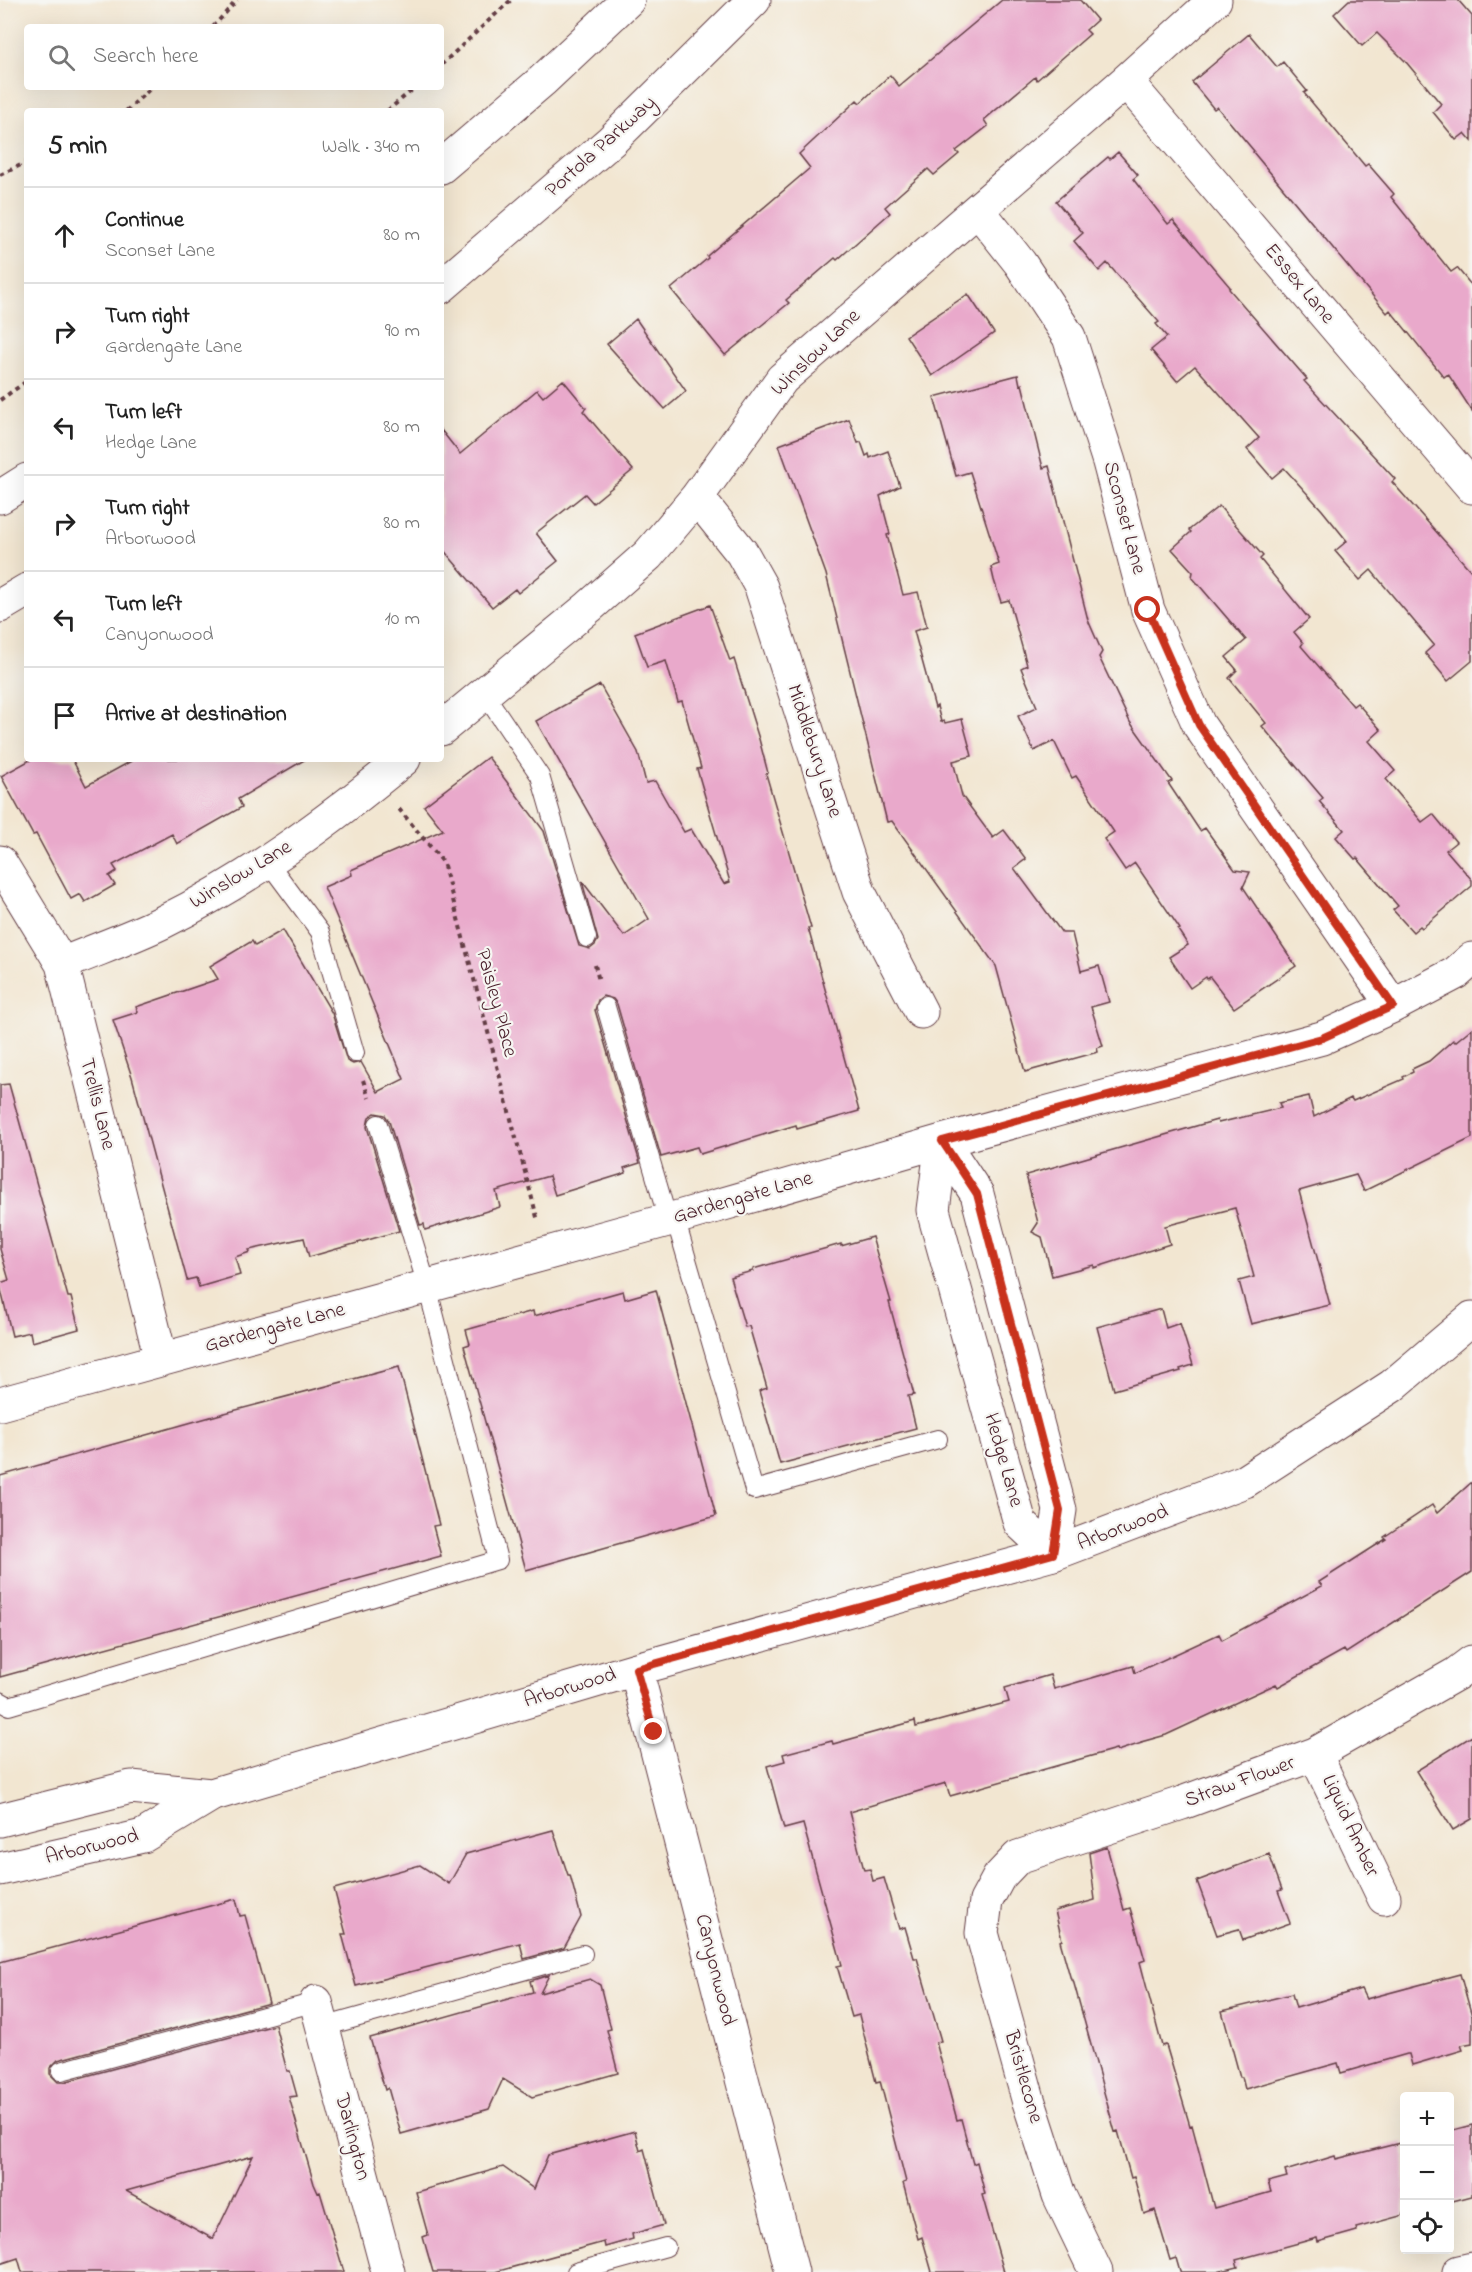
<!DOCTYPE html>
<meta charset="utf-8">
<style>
:root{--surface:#fff;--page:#f6f6f6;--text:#222;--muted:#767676;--line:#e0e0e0}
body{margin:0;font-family:"Indie Flower",sans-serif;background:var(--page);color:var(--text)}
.controls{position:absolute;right:18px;bottom:18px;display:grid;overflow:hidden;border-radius:6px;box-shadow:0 6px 24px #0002}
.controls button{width:54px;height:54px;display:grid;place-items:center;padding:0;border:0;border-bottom:2px solid var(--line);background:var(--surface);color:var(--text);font:30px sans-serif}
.stop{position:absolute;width:18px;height:18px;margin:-14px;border:4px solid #c8321e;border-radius:50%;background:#fff}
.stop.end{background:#c8321e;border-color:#fff;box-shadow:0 2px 6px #0008}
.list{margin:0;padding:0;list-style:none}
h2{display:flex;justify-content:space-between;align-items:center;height:78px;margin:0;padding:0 24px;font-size:26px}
h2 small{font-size:20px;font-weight:400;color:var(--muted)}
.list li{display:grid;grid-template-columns:39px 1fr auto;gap:18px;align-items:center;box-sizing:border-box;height:96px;padding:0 24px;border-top:2px solid var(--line)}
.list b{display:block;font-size:22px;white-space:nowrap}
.list p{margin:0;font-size:20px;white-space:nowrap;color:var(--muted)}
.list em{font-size:20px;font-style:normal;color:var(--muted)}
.icon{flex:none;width:33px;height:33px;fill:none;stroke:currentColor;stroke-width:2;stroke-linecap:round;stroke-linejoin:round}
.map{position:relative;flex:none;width:1472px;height:2272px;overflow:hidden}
.search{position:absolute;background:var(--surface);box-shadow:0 6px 24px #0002;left:24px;top:24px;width:420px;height:66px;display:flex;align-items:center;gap:15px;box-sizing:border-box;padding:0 21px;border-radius:6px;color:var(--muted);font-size:22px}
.panel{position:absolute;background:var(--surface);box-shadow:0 6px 24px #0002;left:24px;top:108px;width:420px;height:654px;border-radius:6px}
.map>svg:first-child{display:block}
.building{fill:#e9a9cb;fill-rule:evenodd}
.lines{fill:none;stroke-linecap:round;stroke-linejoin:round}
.service-casing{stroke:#633d44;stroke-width:20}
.minor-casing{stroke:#633d44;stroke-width:35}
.tertiary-casing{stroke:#633d44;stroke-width:35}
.primary-casing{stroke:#633d44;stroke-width:35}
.path{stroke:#633d44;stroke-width:4;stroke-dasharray:4.5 4.5;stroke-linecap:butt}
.service{stroke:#fff;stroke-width:18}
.minor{stroke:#fff;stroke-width:33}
.tertiary{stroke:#fff;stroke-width:33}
.primary{stroke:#fff;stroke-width:33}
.route{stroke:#c8321e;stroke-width:8}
.labels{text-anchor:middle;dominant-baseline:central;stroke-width:4.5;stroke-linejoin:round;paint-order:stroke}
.street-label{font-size:21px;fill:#4a1f2b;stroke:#f6f6f2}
</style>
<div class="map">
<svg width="1472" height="2272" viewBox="0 0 1472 2272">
<rect width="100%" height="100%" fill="#f6f6f2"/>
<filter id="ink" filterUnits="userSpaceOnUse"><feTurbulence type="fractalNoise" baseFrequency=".0167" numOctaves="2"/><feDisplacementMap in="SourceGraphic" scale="12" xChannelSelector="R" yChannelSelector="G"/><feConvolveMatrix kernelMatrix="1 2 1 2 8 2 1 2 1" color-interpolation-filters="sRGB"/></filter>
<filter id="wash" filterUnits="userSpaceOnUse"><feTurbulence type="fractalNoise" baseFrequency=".008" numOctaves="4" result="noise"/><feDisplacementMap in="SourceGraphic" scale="24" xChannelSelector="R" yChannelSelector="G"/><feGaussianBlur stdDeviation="1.35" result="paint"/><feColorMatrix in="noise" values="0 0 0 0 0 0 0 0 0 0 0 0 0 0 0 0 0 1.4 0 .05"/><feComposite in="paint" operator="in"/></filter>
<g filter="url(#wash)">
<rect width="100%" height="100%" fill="#f2e6d1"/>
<g id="blocks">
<path class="building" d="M1002,0H1080L1097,20L1086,30L1090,34L1037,80L1035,77L984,120L988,126L956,151L959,154L934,175L928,169L885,207L890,213L837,260L835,258L786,300L789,303L725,355L671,289L708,258L707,256L810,168L799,154L857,100L860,103L890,75L899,86Z
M1349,0H1458L1472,16V141L1465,133L1456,140L1433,112L1441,104L1406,62L1377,33L1362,46L1334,14Z
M1249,34L1277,67L1283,62L1307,91L1304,93L1365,166L1368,164L1394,194L1391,197L1451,272L1457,268L1472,286V411L1448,374L1444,377L1390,310L1387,313L1253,152L1254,151L1217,107L1214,109L1192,82Z
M1118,152L1138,175L1133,179L1168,224L1173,220L1230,287L1229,289L1307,379L1304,381L1395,479L1392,482L1472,572V661L1448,681L1425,653L1434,645L1371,570L1360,580L1335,551L1347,541L1322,510L1284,468L1272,478L1247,449L1259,438L1195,366L1177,381L1151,350L1167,337L1156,324L1159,322L1107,263L1099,271L1074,241L1083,233L1056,201L1108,157L1110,159Z
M968,294L994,333L932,376L906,336Z
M636,319L686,391L665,409L607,344Z
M1018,375L1020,385L1022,384L1043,468L1049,466L1088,620L1102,652L1099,657L1130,722L1172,781L1168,783L1200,831L1205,828L1235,870L1250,872L1243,887L1296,966L1234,1008L1210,977L1207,979L1206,977L1190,988L1169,957L1188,945L1178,930L1180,929L1135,863L1125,870L1104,839L1114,832L1076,776L1072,778L1054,741L1034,751L1018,716L1037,707L1021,668L1027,665L1009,600L1001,602L994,580L991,567L999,564L970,472L956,476L934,397Z
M563,380L586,408L583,411L633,470L593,503L585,494L536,533L558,561L518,593L515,589L492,607L441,547V430L460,454L537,390L543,397Z
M849,419L858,443L861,442L866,456L869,454L870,458L888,451L900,486L880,496L890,534L887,535L903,595L918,592L927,627L914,631L935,708L937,706L941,722L944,721L945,723L962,719L972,756L953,761L962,796L993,838L1004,830L1026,859L1014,868L1062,933H1072L1081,971L1099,966L1109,1002L1091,1007L1103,1046L1097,1048L1098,1052L1025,1072L996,966L892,821L887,822L826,574L779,445Z
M1219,506L1263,556L1260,559L1309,619L1294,632L1303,643L1301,646L1353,706L1357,703L1381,730L1369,741L1395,771L1386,779L1422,822L1433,814L1456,842L1446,850L1472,880V886L1422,928L1420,926L1413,932L1393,910L1398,906L1357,858L1355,859L1336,837L1344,830L1319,801L1323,798L1262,726L1266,723L1229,678L1237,670L1226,657L1246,640L1192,577L1193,572L1172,549L1191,532L1189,530Z
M710,605L730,661L734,659L759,739L768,773L766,774L811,928H808L859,1111L797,1129L796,1125L700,1154L697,1147L661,1157L617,1004L613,999L603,996L598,1000L595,1010L640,1163L624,1168L626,1173L555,1195L549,1176L496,1191L500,1207L425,1230L424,1224L420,1225L389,1121L385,1115L375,1113L369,1117L367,1127L399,1231L309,1257L304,1238L249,1250L250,1252L235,1257L240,1275L199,1287L196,1278L187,1280L132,1077L113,1020L138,1012L136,1007L218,979L210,966L252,941L255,946L283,930L332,1013L347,1061L353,1064L361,1062L378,1092L404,1079L324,887L352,875L351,870L443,830L424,806L488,757L544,831L579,946L590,949L595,945L598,940L582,881L624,936L649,919L536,721L600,685L638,752L646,783L655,781L684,832L691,829L724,884L730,882L697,769L701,768L682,701L678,702L666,661L647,667L635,633Z
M32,759H72L86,786L135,759H306L238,799L242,807L177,844L172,834L113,865L117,871L109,876L115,885L85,902L80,894L71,899L36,834L33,835L1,776Z
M1472,1028V1138L1364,1191L1356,1175L1299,1191L1330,1305L1251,1324L1239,1281L1254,1277L1235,1208L1165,1226L1170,1244L1094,1268V1265L1052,1276L1042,1237L1032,1232L1038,1223L1026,1175L1217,1120L1218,1123L1281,1108L1279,1103L1309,1096L1314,1117L1351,1098L1353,1101L1404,1079L1403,1077L1413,1072L1412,1069L1429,1061L1453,1040L1455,1042Z
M9,1084L68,1297H71L79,1329L32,1342L30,1332L12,1336L0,1286V1283L9,1280L0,1249V1085Z
M872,1237L891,1302H889L914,1395L908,1396L916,1428L780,1464L759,1391L767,1388L749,1326L745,1327L730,1277L753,1271V1269L841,1244V1246Z
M656,1290L716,1516L526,1570L464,1346L470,1344L466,1330L533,1311L534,1316L623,1291L625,1299Z
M1161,1309L1166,1328L1180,1323L1193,1365L1180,1369L1181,1371L1114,1390L1097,1327Z
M399,1367L439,1525L433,1526L441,1556L0,1677V1476L221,1414Z
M1472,1482V1572L1346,1653L1344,1650L1278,1687L1276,1684L1166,1735L1141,1742L1142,1743L1117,1751L1116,1749L950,1796L946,1783L849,1812L864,1870L870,1869L873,1881L884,1878L899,1929L905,1927L914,1958H917L941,2041L936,2042L957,2120L961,2119L973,2164L977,2162L985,2194L982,2195L1004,2272H932L922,2237L918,2239L903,2183L906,2182L880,2081L876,2082L859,2015L852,2017L837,1966L842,1965L803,1824L784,1829L767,1766L785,1761L783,1754L832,1741L833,1744L915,1721L916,1727L1009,1702L1005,1688L1050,1675L1054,1689L1133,1666L1135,1673L1219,1634L1222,1640L1322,1586L1319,1582L1386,1539L1384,1537L1432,1505L1437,1513Z
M1472,1736V1819L1453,1830L1416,1771Z
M553,1830L568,1875H570L581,1917L564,1948L524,1959L520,1943L356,1986L342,1934H346L334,1889L420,1865L449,1884L466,1854Z
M1107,1847L1124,1910L1130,1908L1145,1960L1140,1962L1162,2046L1166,2045L1190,2126L1192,2125L1214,2208L1271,2192L1268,2182L1287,2177L1285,2171L1335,2156L1336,2159L1404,2142V2215L1356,2228L1357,2231L1318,2242L1317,2238L1236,2260L1238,2267L1217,2272H1180L1176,2258L1170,2260L1155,2210L1144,2214L1134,2177L1131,2178L1118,2131L1115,2132L1073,1980H1071L1060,1941L1062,1940L1055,1911L1095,1900L1089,1853Z
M1269,1854L1282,1890L1278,1891L1290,1923L1243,1940L1239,1929L1217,1935L1197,1881Z
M236,1899L240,1916L245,1915L269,2003L58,2060L50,2068V2074L58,2082H64L275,2025L287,2071H290L297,2096L289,2097L314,2184L318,2193L320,2192L344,2272H22L18,2258L0,2264V1962ZM253,2156L213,2239L126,2191Z
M1460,1974L1472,2016V2043L1461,2045L1463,2050L1412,2065L1409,2054H1407L1341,2073L1338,2063L1245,2089L1242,2077H1240L1222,2011L1292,1994L1296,2008L1361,1989L1366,1999Z
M549,1975L540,1993L590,1979L600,1985L611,2029L607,2030L618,2073L532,2097L503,2079L489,2109L401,2134L388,2088L385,2090L370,2038L533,1992L530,1981Z
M1472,2125V2196L1449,2202V2131Z
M635,2131L640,2151L644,2149L664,2225L632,2234L633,2239L605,2247L604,2242L495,2272H433L423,2237L428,2235L416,2192L503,2167L534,2189L548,2155Z"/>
</g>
</g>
<g filter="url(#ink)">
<use href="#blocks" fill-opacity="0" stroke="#633d44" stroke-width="1.5"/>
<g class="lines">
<defs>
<path id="service" d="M484,693L540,776L587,938
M268,862L320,932L355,1053
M606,1007L668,1220
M675,1218L754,1490L938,1439
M0,1701L9,1706L498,1560L427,1286L378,1124
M323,2027L583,1954
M61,2071L316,2002
M576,2272L666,2247"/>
<path id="minor" d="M1126,81L1472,487
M978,210L1020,263L1069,337L1109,462L1148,610L1199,725L1393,1006
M697,497L742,553L761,587L859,892L921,1012
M441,729L589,607L648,555L697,497L782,379L1126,81L1215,0
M0,862L62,964L161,1359
M62,964C95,950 130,938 163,922C250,879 329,821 404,759
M942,1141L933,1210L1020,1523L1053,1554
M942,1141L977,1194L1060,1510L1053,1554
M0,1404L675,1218L942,1141L1322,1038L1393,1006L1456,973L1472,959
M1315,1754L1384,1898
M316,2002L388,2272
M1096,2272L1059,2195L1028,2099L982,1933L986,1901L999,1877L1018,1857L1182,1803L1315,1754L1456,1674L1472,1662
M1459,2272L1472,2269"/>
<path id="tertiary" d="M636,1669L792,2272
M0,1820L131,1787L211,1795
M0,1869L143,1836L211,1795L636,1669L1053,1554L1245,1481L1392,1386L1472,1318"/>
<path id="primary" d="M441,167L542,81L628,0
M441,287L611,141L754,0
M0,497L27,480
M0,606L27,590"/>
</defs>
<use href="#service" class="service-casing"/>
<use href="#minor" class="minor-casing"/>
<use href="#tertiary" class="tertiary-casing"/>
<use href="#primary" class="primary-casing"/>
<path class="path" d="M213,27L237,0
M441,65L511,0
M126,111L152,87
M387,111L416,87
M0,175L27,162
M0,400L27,381
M399,809L443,862L538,1221
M595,965L599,981
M363,1080L369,1098"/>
<use href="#service" class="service"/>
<use href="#minor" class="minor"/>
<use href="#tertiary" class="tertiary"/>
<use href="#primary" class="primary"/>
</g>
</g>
<g class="lines" filter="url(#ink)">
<path class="route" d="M654,1732L636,1669L1053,1554L1060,1510L977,1194L942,1141L1322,1038L1393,1006L1199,725L1148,610"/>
</g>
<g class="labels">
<g class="street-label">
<text transform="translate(601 147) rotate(-42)">Portola Parkway</text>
<text transform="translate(1299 284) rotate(50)">Essex Lane</text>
<text transform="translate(816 353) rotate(-44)">Winslow Lane</text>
<text transform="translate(1124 518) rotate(75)">Sconset Lane</text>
<text transform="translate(814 751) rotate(72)">Middlebury Lane</text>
<text transform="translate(241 875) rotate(-31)">Winslow Lane</text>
<text transform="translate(496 1003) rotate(75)">Paisley Place</text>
<text transform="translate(97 1104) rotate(76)">Trellis Lane</text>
<text transform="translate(743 1198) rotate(-16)">Gardengate Lane</text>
<text transform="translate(275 1328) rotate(-15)">Gardengate Lane</text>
<text transform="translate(1003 1460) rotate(74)">Hedge Lane</text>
<text transform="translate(1123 1528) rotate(-21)">Arborwood</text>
<text transform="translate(570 1688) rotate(-17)">Arborwood</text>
<text transform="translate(1240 1782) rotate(-20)">Straw Flower</text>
<text transform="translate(1350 1826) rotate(65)">Liquid Amber</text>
<text transform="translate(92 1847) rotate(-14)">Arborwood</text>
<text transform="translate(715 1970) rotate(76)">Canyonwood</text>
<text transform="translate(1023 2077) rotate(74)">Bristlecone</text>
<text transform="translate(352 2137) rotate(75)">Darlington</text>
</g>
</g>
</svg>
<div class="controls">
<button>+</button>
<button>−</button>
<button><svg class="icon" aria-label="locate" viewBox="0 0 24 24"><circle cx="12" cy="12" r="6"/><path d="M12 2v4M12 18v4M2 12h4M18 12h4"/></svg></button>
</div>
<div class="stop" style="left:1148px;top:610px"></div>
<div class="stop end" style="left:654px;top:1732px"></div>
<div class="search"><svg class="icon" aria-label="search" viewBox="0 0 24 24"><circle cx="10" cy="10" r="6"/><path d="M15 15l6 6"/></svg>Search here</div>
<section class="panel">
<h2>5 min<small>Walk · 340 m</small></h2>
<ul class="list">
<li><svg class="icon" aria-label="ahead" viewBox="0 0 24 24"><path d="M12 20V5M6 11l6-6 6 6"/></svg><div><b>Continue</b><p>Sconset Lane</p></div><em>80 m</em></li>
<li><svg class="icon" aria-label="right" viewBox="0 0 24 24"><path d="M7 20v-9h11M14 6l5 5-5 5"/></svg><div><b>Turn right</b><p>Gardengate Lane</p></div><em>90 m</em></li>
<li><svg class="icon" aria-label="left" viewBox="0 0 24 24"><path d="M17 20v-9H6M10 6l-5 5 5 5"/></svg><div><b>Turn left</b><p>Hedge Lane</p></div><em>80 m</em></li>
<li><svg class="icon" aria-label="right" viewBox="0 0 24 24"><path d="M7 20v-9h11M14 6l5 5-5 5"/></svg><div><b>Turn right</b><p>Arborwood</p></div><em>80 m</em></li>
<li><svg class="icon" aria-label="left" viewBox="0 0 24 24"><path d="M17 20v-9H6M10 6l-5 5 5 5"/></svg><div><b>Turn left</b><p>Canyonwood</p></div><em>10 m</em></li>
<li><svg class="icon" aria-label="arrive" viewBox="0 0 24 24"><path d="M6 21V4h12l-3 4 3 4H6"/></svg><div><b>Arrive at destination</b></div></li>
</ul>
</section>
</div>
